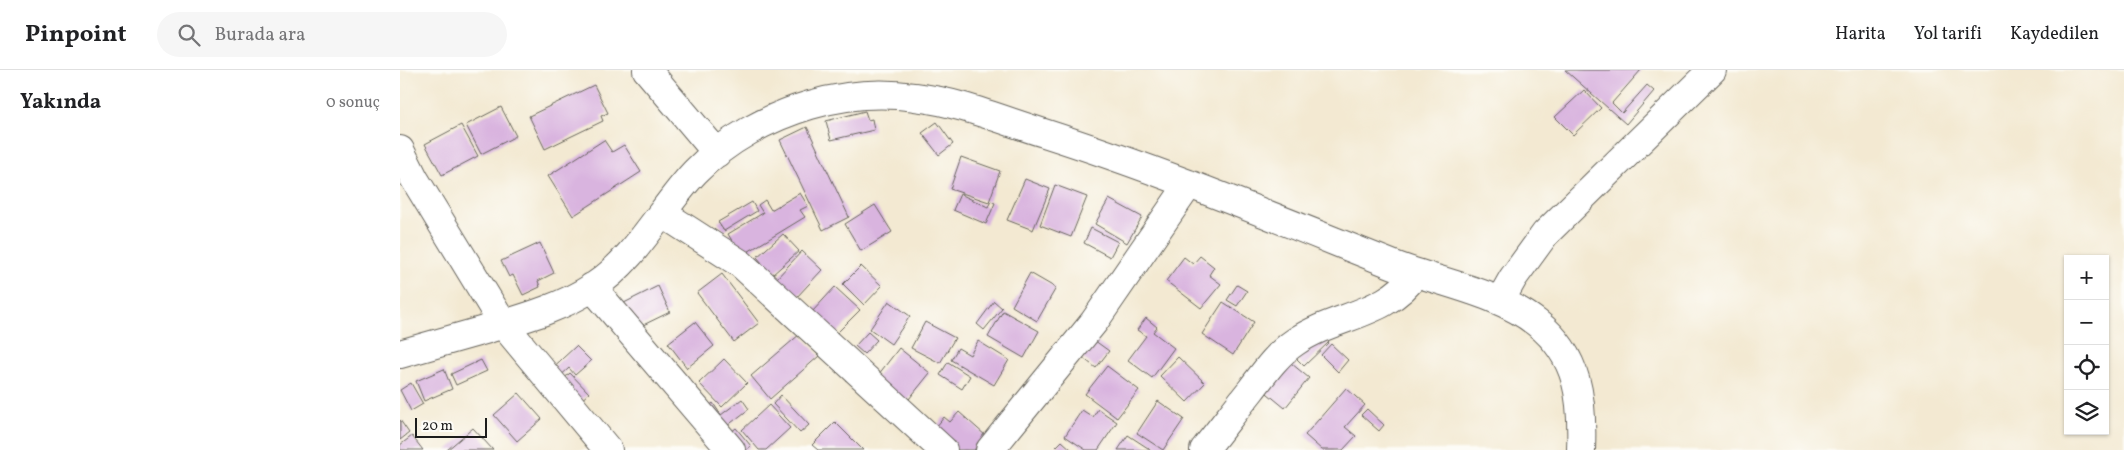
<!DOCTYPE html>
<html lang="tr">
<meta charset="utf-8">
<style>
:root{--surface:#fff;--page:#f6f6f6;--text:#202124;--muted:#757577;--line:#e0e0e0}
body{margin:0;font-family:Vollkorn,serif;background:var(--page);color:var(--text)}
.controls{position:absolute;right:15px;bottom:15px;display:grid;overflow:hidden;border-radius:0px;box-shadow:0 1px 4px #0004}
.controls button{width:45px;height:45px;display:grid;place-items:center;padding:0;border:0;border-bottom:1px solid var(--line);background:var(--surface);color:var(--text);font:25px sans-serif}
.scale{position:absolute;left:15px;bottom:12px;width:72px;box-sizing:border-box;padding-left:5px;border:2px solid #1c1c1c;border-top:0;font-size:14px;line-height:18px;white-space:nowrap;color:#1c1c1c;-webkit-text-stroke:4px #fdfcf7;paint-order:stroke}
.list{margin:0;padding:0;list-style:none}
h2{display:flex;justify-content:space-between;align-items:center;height:65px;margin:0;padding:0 20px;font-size:21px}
h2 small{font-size:16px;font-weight:400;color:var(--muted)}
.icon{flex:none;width:28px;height:28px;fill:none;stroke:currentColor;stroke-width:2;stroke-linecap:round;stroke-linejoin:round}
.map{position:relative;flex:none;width:1724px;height:380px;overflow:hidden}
header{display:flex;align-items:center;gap:30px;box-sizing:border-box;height:70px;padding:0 25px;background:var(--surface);border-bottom:1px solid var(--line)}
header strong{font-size:24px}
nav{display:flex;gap:28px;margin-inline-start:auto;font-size:18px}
.search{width:350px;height:45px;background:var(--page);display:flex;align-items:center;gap:12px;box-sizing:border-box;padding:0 18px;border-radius:28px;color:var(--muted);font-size:19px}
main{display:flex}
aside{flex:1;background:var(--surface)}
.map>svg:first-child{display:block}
.building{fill:#d9b4df}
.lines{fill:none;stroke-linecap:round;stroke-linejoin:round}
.minor-casing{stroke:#67645c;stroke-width:30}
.minor{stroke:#fff;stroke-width:28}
</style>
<header>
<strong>Pinpoint</strong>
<div class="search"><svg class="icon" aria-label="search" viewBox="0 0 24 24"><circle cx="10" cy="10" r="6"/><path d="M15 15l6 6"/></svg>Burada ara</div>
<nav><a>Harita</a><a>Yol tarifi</a><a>Kaydedilen</a></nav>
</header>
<main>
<aside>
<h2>Yakında<small>0 sonuç</small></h2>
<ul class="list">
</ul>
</aside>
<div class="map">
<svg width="1724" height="380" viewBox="0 0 1724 380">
<rect width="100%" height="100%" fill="#fdfcf7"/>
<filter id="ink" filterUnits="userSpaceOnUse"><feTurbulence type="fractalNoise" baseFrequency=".02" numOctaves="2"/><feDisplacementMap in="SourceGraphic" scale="10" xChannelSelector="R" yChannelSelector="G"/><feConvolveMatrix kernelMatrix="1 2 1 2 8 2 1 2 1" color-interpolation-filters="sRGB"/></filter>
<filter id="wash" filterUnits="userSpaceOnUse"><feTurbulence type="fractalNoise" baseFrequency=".0096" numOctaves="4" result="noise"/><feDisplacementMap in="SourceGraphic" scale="20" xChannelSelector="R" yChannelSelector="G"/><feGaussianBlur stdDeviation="1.12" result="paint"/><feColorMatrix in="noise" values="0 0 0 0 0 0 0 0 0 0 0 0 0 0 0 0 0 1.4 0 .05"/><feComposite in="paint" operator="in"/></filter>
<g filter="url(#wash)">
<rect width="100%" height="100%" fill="#f3e9d2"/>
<g id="blocks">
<path class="building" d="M1165,0H1241L1212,33L1222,43L1247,15L1254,21L1226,54Z
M194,15L208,43L201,46L203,51L145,79L129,46Z
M1184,20L1201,38L1173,65L1155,47Z
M101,37L116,66L81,84L66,55Z
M465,41L468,50L472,49L474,60L431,70L426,51Z
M537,52L553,74L539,85L522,63Z
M61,55L78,86L42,105L25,74Z
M407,57L449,147L423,160L380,70Z
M204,70L212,82L224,75L241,102L173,146L148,106Z
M561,87L600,101L589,132L550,119Z
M625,109L650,119L633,160L607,150Z
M655,115L687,127L671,167L640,155Z
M400,123L408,136L400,140L405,147L341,186L328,164L363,143L358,135L365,130L371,140Z
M560,124L588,137L591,131L595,133L586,154L553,140Z
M709,129L742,147L727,173L695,154Z
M352,132L357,141L324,161L318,152Z
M475,135L492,162L461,181L445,154Z
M691,158L718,172L710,187L684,173Z
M383,164L399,181L372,205L357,187Z
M140,173L154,203L138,211L140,217L123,225L113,205L109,207L101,191Z
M402,181L422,200L396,228L376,209Z
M800,186L814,197L809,205L821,214L801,238L766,211L784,187L793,194Z
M461,196L482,216L464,235L443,214Z
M630,203L656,218L637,251L612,236Z
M322,204L359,253L334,272L297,223Z
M837,215L847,221L837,236L827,230Z
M258,216L270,242L237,258L224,233Z
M435,217L460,240L436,264L412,242Z
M489,231L510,246L491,274L470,259Z
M594,231L602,238L584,260L577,254Z
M823,232L854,252L833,285L802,264Z
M603,241L639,261L624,288L588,267Z
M746,248L757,257L753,262L774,278L752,308L728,290L746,266L737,260Z
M295,252L314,276L287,298L268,273Z
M525,252L555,268L540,293L511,278Z
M918,260L929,272L904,296L892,284Z
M468,262L477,270L464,284L455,276Z
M400,264L419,286L370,329L351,306Z
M691,268L709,281L696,298L678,284Z
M578,271L609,290L594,315L551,290L558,278L570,285Z
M931,274L948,290L938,302L921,285Z
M176,276L191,291L175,305L169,298L156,310L148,302Z
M499,278L530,303L505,334L475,309Z
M778,287L805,313L787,332L760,306Z
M324,289L347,313L322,337L299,313Z
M886,289L909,308L885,338L862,319Z
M81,290L87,301L56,315L51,304Z
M548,292L570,306L562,319L540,305Z
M707,296L739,320L717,348L685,324Z
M44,299L52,319L24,331L16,311Z
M170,303L189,323L177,334L158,314Z
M11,313L23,334L11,341L0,320Z
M946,318L965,335L945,357L956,366L943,380H922L905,365Z
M119,323L142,349L117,371L94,345Z
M381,325L409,355L400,363L373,334Z
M342,329L349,339L318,363L302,342L313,333L321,345Z
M758,331L784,349L763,380L737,363Z
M369,335L390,358L366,380H359L342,360Z
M698,339L717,352L698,380H686L665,366L682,340L693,347Z
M967,339L984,355L979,361L961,345Z
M559,342L586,366L574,380H556L533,361L544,347L550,352Z
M0,350L9,363L0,370Z
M435,352L463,380H418L412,375Z
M73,358L93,380H47Z
M336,358L351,376L346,380H335L325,367Z
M728,365L751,380H718Z
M12,366L23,380H0V375Z
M662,371L672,380H653Z"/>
</g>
</g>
<g filter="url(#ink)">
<use href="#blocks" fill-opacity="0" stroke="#67645c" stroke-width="1"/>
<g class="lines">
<defs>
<path id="minor" d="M247,0L317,83
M0,80L14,108L103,254L208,380
M262,143L341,194L543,380
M192,217L331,380
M1100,231L1113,208L1145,164L1312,0
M0,284C29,276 59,267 88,259C124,248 161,238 193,217C237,188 260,139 295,102C326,70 369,47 410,35C444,25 481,22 515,27C559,32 602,50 644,63C763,101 878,149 994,195C1040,213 1098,222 1137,253C1179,286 1183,330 1181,380
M590,380L694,252L789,114
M804,380C820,360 835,340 851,320C864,303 877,284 895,272C936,244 987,246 1016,203"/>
</defs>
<use href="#minor" class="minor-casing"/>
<use href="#minor" class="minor"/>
</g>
</g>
</svg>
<div class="controls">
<button>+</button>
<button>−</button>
<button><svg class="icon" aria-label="locate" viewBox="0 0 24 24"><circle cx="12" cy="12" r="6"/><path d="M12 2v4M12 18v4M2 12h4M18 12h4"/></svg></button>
<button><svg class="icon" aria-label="layers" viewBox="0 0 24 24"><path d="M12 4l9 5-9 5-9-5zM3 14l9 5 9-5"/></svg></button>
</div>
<div class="scale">20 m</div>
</div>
</main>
